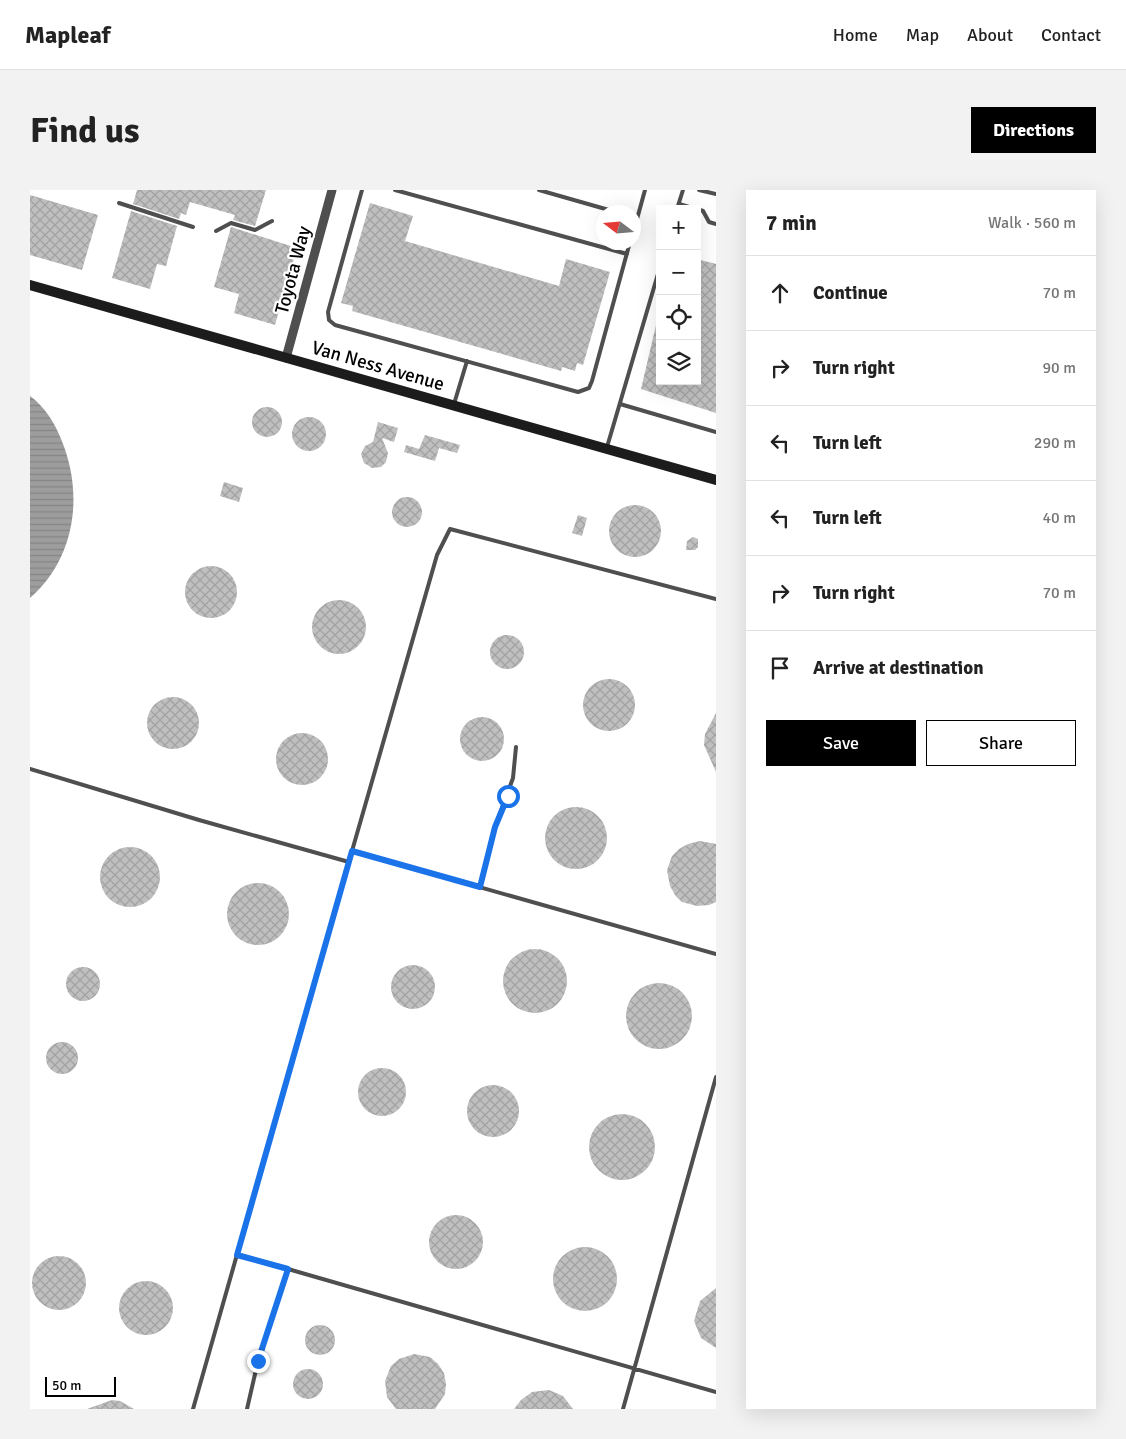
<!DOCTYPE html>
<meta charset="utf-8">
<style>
:root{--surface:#fff;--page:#f2f2f2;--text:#222;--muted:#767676;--line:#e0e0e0;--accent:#000}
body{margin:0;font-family:Signika,sans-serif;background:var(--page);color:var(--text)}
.controls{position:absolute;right:15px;top:15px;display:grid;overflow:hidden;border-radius:0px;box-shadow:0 5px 20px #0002}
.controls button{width:45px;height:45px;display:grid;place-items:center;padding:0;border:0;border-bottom:1px solid var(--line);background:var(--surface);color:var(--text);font:25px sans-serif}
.compass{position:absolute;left:566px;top:15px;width:45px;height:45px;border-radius:50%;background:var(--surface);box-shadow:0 5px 20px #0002;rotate:286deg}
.scale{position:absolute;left:15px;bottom:12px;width:71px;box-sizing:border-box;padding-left:5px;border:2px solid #000;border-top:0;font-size:14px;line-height:18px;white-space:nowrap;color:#000;-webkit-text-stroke:4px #fff;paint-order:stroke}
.stop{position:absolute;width:15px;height:15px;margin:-11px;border:4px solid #1a73e8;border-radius:50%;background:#fff}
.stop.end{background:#1a73e8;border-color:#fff;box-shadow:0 1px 5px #0008}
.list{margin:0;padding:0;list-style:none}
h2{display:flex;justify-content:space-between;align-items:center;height:65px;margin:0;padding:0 20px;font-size:21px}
h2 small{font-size:16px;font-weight:400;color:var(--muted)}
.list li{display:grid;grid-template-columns:32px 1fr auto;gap:15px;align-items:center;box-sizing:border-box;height:75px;padding:0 20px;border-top:1px solid var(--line)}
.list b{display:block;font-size:19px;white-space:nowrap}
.list em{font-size:16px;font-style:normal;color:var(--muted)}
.actions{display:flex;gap:10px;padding:15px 20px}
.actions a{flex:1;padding:11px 0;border:1px solid var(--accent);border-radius:0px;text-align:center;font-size:18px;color:var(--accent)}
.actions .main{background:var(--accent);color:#fff}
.icon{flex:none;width:28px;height:28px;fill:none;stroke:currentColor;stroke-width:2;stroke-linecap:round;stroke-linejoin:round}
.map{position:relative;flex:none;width:686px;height:1219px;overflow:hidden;border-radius:0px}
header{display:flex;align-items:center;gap:30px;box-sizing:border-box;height:70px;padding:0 25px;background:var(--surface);border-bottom:1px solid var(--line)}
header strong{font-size:24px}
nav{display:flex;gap:28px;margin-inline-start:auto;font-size:18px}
.intro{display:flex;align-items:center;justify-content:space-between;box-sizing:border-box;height:120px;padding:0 30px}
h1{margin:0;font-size:35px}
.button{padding:12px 22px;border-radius:0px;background:var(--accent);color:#fff;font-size:18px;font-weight:700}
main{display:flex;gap:30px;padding:0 30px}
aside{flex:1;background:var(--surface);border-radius:0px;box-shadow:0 5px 20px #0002}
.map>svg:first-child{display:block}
.water{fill:url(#water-rules)}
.building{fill:url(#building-cross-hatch)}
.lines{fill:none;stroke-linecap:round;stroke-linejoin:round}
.service{stroke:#4f4f4f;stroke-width:4}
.tertiary{stroke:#4f4f4f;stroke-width:9}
.secondary{stroke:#1c1c1c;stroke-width:10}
.route{stroke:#1a73e8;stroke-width:6}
.labels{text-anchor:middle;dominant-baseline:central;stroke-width:4.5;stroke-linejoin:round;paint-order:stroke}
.street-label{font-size:19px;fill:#000;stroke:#fff}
</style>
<header>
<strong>Mapleaf</strong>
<nav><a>Home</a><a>Map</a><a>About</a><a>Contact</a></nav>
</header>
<div class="intro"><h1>Find us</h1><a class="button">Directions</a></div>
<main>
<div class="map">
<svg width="686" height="1219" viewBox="0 0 686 1219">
<defs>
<pattern id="water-rules" width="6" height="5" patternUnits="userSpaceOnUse" patternTransform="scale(1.25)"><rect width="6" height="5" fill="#9d9d9d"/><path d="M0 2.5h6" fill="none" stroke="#858585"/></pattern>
<pattern id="building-cross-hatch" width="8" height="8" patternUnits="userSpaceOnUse" patternTransform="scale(1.25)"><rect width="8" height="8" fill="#bfbfbf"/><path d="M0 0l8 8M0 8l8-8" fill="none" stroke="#a2a2a2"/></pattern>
</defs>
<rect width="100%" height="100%" fill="#fff"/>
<path class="water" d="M0,206C14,216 25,233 31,249C54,303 46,368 0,408Z"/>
<path class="building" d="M107,0H236L225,36L203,30L205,25L160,12L156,25L151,23L149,29L103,14Z
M0,5L68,25L52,80L0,65Z
M340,13L383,26L375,51L529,96L536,69L580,82L553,175L547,173L545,181L532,177L531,181L322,121L323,116L311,113Z
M101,21L147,36L136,76L127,74L120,99L82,88Z
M201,37L267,58L245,135L204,123L209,104L184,97Z
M667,69L686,74V223L611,199L627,131H630V191H667Z
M222 232a15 15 0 1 1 30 0a15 15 0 1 1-30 0Z
M262 244a17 17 0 1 1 34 0a17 17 0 1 1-34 0Z
M348,232L368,238L364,252L352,248L358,263L356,272L351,277L342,278L334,273L331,264L335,256L343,252Z
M395,245L430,255L427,263L409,258L405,271L374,262L376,255L389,259Z
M194,292L213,298L209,312L190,306Z
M362 322a15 15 0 1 1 30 0a15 15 0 1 1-30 0Z
M579 341a26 26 0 1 1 52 0a26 26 0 1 1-52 0Z
M548,325L557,328L552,346L542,343Z
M663,347L668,349V357L665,360H656L657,351Z
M155 402a26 26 0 1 1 52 0a26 26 0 1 1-52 0Z
M282 437a27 27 0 1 1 54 0a27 27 0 1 1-54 0Z
M460 462a17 17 0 1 1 34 0a17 17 0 1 1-34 0Z
M553 515a26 26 0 1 1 52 0a26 26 0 1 1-52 0Z
M117 533a26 26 0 1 1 52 0a26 26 0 1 1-52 0Z
M686,523V582L674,555L675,544Z
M430 549a22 22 0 1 1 44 0a22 22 0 1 1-44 0Z
M246 569a26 26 0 1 1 52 0a26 26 0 1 1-52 0Z
M515 648a31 31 0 1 1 62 0a31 31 0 1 1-62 0Z
M670,651L686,654V712L679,715L667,716L652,712L645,705L640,696L637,680L642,666L649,659L658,654Z
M70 687a30 30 0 1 1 60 0a30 30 0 1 1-60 0Z
M197 724a31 31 0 1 1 62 0a31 31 0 1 1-62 0Z
M473 791a32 32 0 1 1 64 0a32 32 0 1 1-64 0Z
M361 797a22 22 0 1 1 44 0a22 22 0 1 1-44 0Z
M36 794a17 17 0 1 1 34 0a17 17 0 1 1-34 0Z
M596 826a33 33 0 1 1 66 0a33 33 0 1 1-66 0Z
M16 868a16 16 0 1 1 32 0a16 16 0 1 1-32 0Z
M328 902a24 24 0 1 1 48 0a24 24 0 1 1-48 0Z
M437 921a26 26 0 1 1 52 0a26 26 0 1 1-52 0Z
M559 957a33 33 0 1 1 66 0a33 33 0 1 1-66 0Z
M399 1052a27 27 0 1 1 54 0a27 27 0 1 1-54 0Z
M523 1089a32 32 0 1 1 64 0a32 32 0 1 1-64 0Z
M2 1093a27 27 0 1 1 54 0a27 27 0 1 1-54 0Z
M89 1118a27 27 0 1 1 54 0a27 27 0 1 1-54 0Z
M686,1098V1158L671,1148L664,1131L670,1111Z
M275 1150a15 15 0 1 1 30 0a15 15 0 1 1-30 0Z
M384,1164L400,1167L408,1174L414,1183L416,1194L415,1204L405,1219H366L357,1207L355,1191L361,1176L369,1169Z
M263 1194a15 15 0 1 1 30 0a15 15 0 1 1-30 0Z
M519,1200L533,1206L543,1219H484L491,1210L502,1202Z
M82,1210L90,1211L104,1219H57Z"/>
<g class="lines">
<path class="service" d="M332,0L298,122L299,130L305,135L548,202L559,198L562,191L600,52
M365,0L597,64
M509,0L586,22
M669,0L686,4
M89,13L163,37
M649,14L666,19
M647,19L653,0
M667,19L673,21L679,32L686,34
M604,40L615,0
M186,41L201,33L225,40L242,31
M424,214L437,171
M590,214L686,242
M577,257L630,77
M0,579L169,630L319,672
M322,661L407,365L420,339L686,409
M450,697L465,637L483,588L486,557
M207,1065L258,1079L228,1171L217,1219
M258,1079L686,1202
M163,1219L322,661L686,764
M593,1219L686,887"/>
<path class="tertiary" d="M256,168L302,0"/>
<path class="secondary" d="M0,95L686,290"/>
</g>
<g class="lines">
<path class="route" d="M228,1171L258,1079L207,1065L322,661L450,697L465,637L478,606"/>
</g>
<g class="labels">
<g class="street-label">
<text transform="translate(263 80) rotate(-75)">Toyota Way</text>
<text transform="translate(348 176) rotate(16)">Van Ness Avenue</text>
</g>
</g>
</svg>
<div class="controls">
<button>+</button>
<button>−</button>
<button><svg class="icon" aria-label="locate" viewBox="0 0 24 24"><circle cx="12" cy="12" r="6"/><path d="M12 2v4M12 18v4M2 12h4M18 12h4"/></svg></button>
<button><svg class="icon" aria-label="layers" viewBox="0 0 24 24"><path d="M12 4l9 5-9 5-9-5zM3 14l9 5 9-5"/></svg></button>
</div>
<svg class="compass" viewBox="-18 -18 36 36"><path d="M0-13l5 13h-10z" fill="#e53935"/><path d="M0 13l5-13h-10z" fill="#767676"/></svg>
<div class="scale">50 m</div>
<div class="stop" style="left:478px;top:606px"></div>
<div class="stop end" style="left:228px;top:1171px"></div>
</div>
<aside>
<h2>7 min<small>Walk · 560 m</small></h2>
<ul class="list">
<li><svg class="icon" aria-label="ahead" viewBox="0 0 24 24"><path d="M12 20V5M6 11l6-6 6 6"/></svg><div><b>Continue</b></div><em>70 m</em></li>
<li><svg class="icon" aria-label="right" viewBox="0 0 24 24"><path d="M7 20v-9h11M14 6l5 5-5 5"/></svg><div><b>Turn right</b></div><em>90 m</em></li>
<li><svg class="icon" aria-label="left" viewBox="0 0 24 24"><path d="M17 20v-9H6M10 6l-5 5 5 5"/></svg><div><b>Turn left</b></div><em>290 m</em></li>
<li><svg class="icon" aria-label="left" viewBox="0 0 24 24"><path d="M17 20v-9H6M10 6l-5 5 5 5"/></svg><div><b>Turn left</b></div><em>40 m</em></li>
<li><svg class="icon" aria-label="right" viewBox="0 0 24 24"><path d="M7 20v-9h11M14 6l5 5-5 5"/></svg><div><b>Turn right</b></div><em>70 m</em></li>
<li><svg class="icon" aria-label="arrive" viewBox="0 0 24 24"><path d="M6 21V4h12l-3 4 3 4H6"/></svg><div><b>Arrive at destination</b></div></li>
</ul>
<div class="actions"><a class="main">Save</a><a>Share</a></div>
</aside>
</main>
